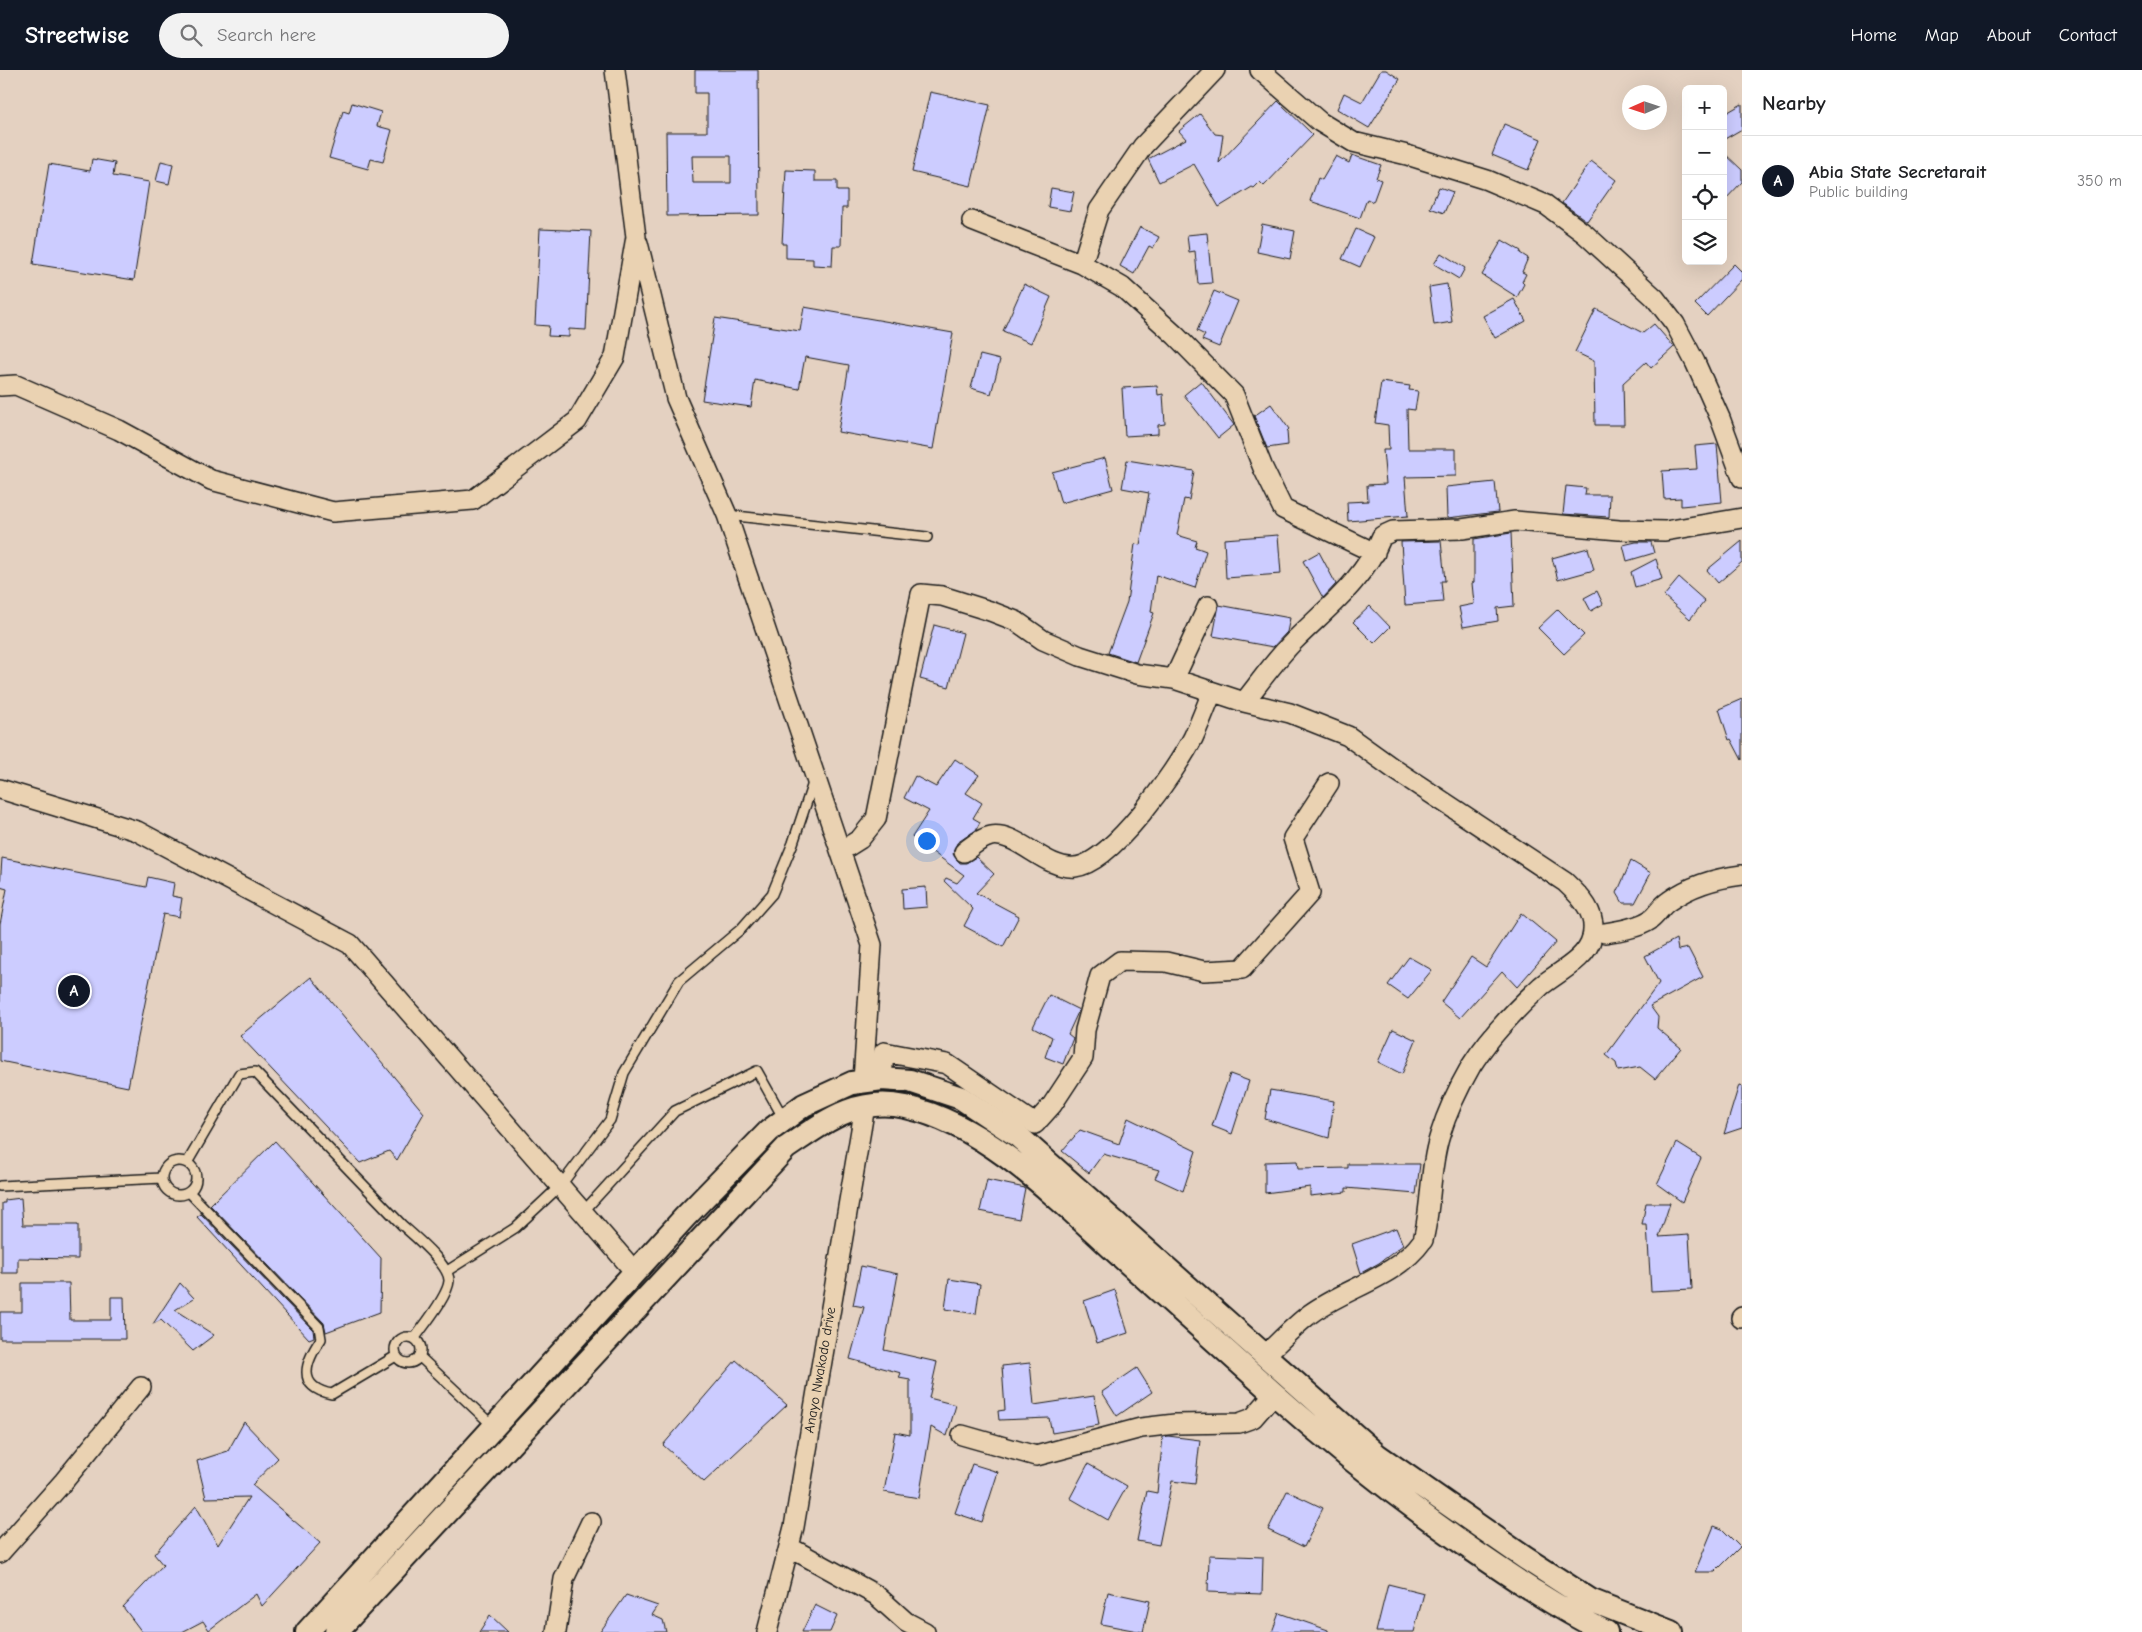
<!DOCTYPE html>
<meta charset="utf-8">
<style>
:root{--surface:#fff;--page:#f2f2f2;--text:#202124;--muted:#757577;--line:#e0e0e0;--accent:#111827}
body{margin:0;font-family:"Comic Neue",sans-serif;background:var(--page);color:var(--text)}
.controls{position:absolute;right:15px;top:15px;display:grid;overflow:hidden;border-radius:8px;box-shadow:0 5px 20px #0002}
.controls button{width:45px;height:45px;display:grid;place-items:center;padding:0;border:0;border-bottom:1px solid var(--line);background:var(--surface);color:var(--text);font:25px sans-serif}
.compass{position:absolute;left:1622px;top:15px;width:45px;height:45px;border-radius:50%;background:var(--surface);box-shadow:0 5px 20px #0002;rotate:267deg}
.you{position:absolute;left:926px;top:770px;width:18px;height:18px;margin:-12px;border:4px solid #fff;border-radius:50%;background:#1a73e8;box-shadow:0 0 0 8px #1a73e833}
.badge{display:grid;place-items:center;width:32px;height:32px;border-radius:50%;background:var(--accent);color:#fff;font-size:16px;font-weight:700}
.pin{position:absolute;translate:-50% -50%;border:2px solid #fff;box-shadow:0 1px 5px #0006}
.list{margin:0;padding:0;list-style:none}
h2{display:flex;justify-content:space-between;align-items:center;height:65px;margin:0;padding:0 20px;font-size:21px}
h2 small{font-size:16px;font-weight:400;color:var(--muted)}
.list li{display:grid;grid-template-columns:32px 1fr auto;gap:15px;align-items:center;box-sizing:border-box;height:90px;padding:0 20px;border-top:1px solid var(--line)}
.list b{display:block;font-size:19px;white-space:nowrap}
.list p{margin:0;font-size:16px;white-space:nowrap;color:var(--muted)}
.list em{font-size:16px;font-style:normal;color:var(--muted)}
.icon{flex:none;width:28px;height:28px;fill:none;stroke:currentColor;stroke-width:2;stroke-linecap:round;stroke-linejoin:round}
.map{position:relative;flex:none;width:1742px;height:1562px;overflow:hidden}
header{display:flex;align-items:center;gap:30px;box-sizing:border-box;height:70px;padding:0 25px;background:var(--accent);color:#fff}
header strong{font-size:24px}
nav{display:flex;gap:28px;margin-inline-start:auto;font-size:18px}
.search{width:350px;height:45px;background:var(--page);display:flex;align-items:center;gap:12px;box-sizing:border-box;padding:0 18px;border-radius:28px;color:var(--muted);font-size:19px}
main{display:flex}
aside{flex:1;background:var(--surface)}
.map>svg:first-child{display:block}
.building{fill:#ccf;stroke:#1c1c1c;fill-rule:evenodd}
.lines{fill:none;stroke-linecap:round;stroke-linejoin:round}
.service-casing{stroke:#1c1c1c;stroke-width:12}
.minor-casing{stroke:#1c1c1c;stroke-width:22}
.tertiary-casing{stroke:#1c1c1c;stroke-width:26}
.service{stroke:#ead2b2;stroke-width:9}
.minor{stroke:#ead2b2;stroke-width:19}
.tertiary{stroke:#ead2b2;stroke-width:22}
.labels{text-anchor:middle;dominant-baseline:central;stroke-width:4.5;stroke-linejoin:round;paint-order:stroke}
.street-label{font-size:14px;fill:#1c1c1c;stroke:#ead2b2}
</style>
<header>
<strong>Streetwise</strong>
<div class="search"><svg class="icon" aria-label="search" viewBox="0 0 24 24"><circle cx="10" cy="10" r="6"/><path d="M15 15l6 6"/></svg>Search here</div>
<nav><a>Home</a><a>Map</a><a>About</a><a>Contact</a></nav>
</header>
<main>
<div class="map">
<svg width="1742" height="1562" viewBox="0 0 1742 1562">
<rect width="100%" height="100%" fill="#e4d1c1"/>
<filter id="ink" filterUnits="userSpaceOnUse"><feTurbulence type="fractalNoise" baseFrequency=".02" numOctaves="2"/><feDisplacementMap in="SourceGraphic" scale="10" xChannelSelector="R" yChannelSelector="G"/><feConvolveMatrix kernelMatrix="1 2 1 2 8 2 1 2 1" color-interpolation-filters="sRGB"/></filter>
<g filter="url(#ink)">
<path class="building" d="M695,0H758L759,145L667,146L666,62H707V23H695ZM692,86H731V113H693Z
M1381,0H1386L1400,9L1369,58L1337,39L1344,23L1362,32Z
M930,22L990,35L971,116L912,102Z
M1278,31L1313,65L1264,116L1260,112L1254,118L1252,117L1219,137L1194,94L1159,112L1148,89L1186,69L1179,61L1200,44L1215,64L1223,65L1219,93Z
M352,33L381,42L377,56L392,60L383,92L371,89L368,99L329,88L343,41L349,43Z
M1742,34V59L1723,70V45Z
M1504,54L1541,69L1528,100L1492,85Z
M1723,82L1742,100V112L1723,132Z
M1352,85L1381,95L1376,108L1381,110L1373,132L1367,129L1360,148L1310,131L1318,108L1322,110L1336,86L1349,93Z
M92,89L115,93L113,106L149,112L134,210L33,194L49,94L90,101Z
M161,91L173,94L169,114L156,111Z
M1591,91L1616,110L1587,151L1562,133Z
M786,100L815,101V111H837V121H847V138H842L841,176H833L832,196L813,195V189L786,188V174H782Z
M1439,117L1453,122L1444,143L1430,138Z
M1051,118L1074,122L1070,141L1048,137Z
M1262,154L1295,161L1290,189L1257,182Z
M1140,157L1159,167L1153,178L1149,176L1134,204L1120,196Z
M540,159L591,161L586,260L569,259V267L548,266L549,256L535,255Z
M1356,159L1374,167L1360,197L1342,189Z
M1207,163L1212,213L1198,214L1195,181L1189,182L1187,165Z
M1502,170L1521,181L1520,183L1528,188L1522,202L1526,204L1522,212L1524,214L1517,227L1482,205Z
M1441,183L1465,198L1459,209L1434,194Z
M1734,194L1742,202V209L1707,246L1695,234Z
M1024,214L1051,227L1031,273L1003,261Z
M1447,214L1452,252L1434,255L1429,217Z
M1214,221L1238,231L1219,277L1202,270L1205,265L1197,261Z
M1514,229L1526,251L1495,268L1483,246Z
M804,237L953,263L933,379L838,362L849,295L805,287L799,319L755,310L751,337L702,330L715,248L800,261Z
M1596,239L1643,263L1654,254L1674,277L1651,298L1646,292L1623,313L1624,355H1595L1594,291L1575,282Z
M980,285L1000,290L991,324L971,318Z
M1201,311L1234,355L1218,368L1184,325Z
M1381,312L1410,316L1409,320L1418,321L1415,340L1407,339L1408,379H1456V406L1405,407L1408,446L1348,451L1347,432L1368,431L1367,415L1386,414L1383,380H1389L1388,355L1375,353Z
M1157,316L1158,325L1163,324L1165,354L1158,355V364L1125,366L1122,318Z
M1271,334L1289,359L1287,361L1288,375L1267,378L1254,346Z
M1717,374L1722,432L1681,436V428L1664,429L1662,401L1697,399L1695,376Z
M1105,388L1113,419L1061,433L1052,402Z
M1127,390L1194,401L1189,430L1184,429L1177,465L1197,471L1195,477L1206,481L1195,518L1156,505L1151,542L1154,543L1136,592L1108,583L1127,532L1135,474L1140,475L1149,423L1122,418Z
M1495,412L1498,442L1447,448L1446,417Z
M1566,416L1586,418L1585,425H1610L1609,447L1563,444Z
M1511,463L1514,536L1497,538L1498,551L1463,557L1459,537L1474,534L1472,513L1474,512V469Z
M1278,465L1281,504L1226,508L1224,469Z
M1441,471L1445,511H1441L1443,532L1405,535L1401,472Z
M1742,471V492L1718,513L1707,500Z
M1636,472H1651L1654,483L1627,491L1623,475Z
M1588,478L1594,500L1558,510L1552,488Z
M1319,482L1336,514L1323,528L1303,491Z
M1656,489L1662,509L1635,517L1631,502Z
M1679,508L1705,531L1690,549L1664,526Z
M1597,521L1603,534L1591,541L1584,528Z
M1219,535L1290,548L1287,562L1273,577L1213,566Z
M1370,536L1390,557L1374,573L1353,552Z
M1558,539L1584,565L1564,584L1538,558Z
M934,555L963,563L949,617L920,609Z
M1742,629V690L1731,669L1729,670L1719,639Z
M955,689L979,705L966,723L982,733L973,748L980,752L976,760L957,773L953,784L960,793H966L976,787L994,804L976,823L1019,846L1003,877L964,856L973,839L944,811L946,808L957,813L964,805L912,767L929,741L904,728L915,706L936,717Z
M2,788L146,817L148,807L174,813L172,826L182,828L179,847L163,844L128,1017L0,991V854L7,819L0,817Z
M1631,791L1651,803L1635,833H1623L1617,823Z
M926,817L927,837L903,839L902,819Z
M1521,843L1556,872L1517,917L1502,901L1460,948L1441,932L1471,887L1486,897Z
M1676,869L1678,880L1688,878L1703,907L1650,936L1658,947L1657,958L1681,978L1655,1009L1640,997L1618,1001L1616,993L1606,985L1659,913L1645,886Z
M1409,887L1432,900L1408,929L1388,915Z
M311,907L424,1043L397,1090L389,1081L360,1093L240,966Z
M1049,925L1079,940L1068,964L1073,968L1063,994L1045,987L1052,967L1033,957Z
M1393,959L1416,970L1402,1004L1378,992Z
M1230,1004L1249,1011L1232,1064L1212,1056Z
M1739,1015L1742,1016V1058L1724,1064Z
M1270,1020L1334,1031L1329,1068L1265,1049Z
M1128,1048L1196,1081L1183,1121L1155,1108L1159,1100L1103,1084L1089,1103L1062,1081L1080,1060L1119,1074Z
M275,1071L381,1188L380,1242L326,1262L324,1253L210,1135Z
M1677,1073L1701,1088L1682,1132L1657,1114Z
M1297,1091L1298,1099L1348,1098V1094H1420L1416,1124L1346,1118V1122L1310,1126V1117L1265,1123V1092Z
M987,1110L1025,1118L1019,1149L980,1141Z
M21,1128L23,1155H78V1189L18,1188V1203H2V1133H5V1130Z
M1646,1133H1670L1659,1167L1689,1165L1692,1219L1651,1221L1647,1155H1642Z
M201,1144L313,1260L314,1267L309,1269L197,1147Z
M1396,1158L1403,1175L1379,1193L1361,1203L1352,1174Z
M861,1196L898,1204L884,1280L937,1292L929,1328L956,1335L947,1366L931,1357L919,1428L884,1422L895,1362L910,1365V1310L899,1308L901,1303L850,1289L864,1237L853,1235Z
M949,1209L980,1214L976,1244L945,1239Z
M22,1213H69L70,1250H111V1227H124L125,1269H0V1242H22Z
M180,1213L194,1228L175,1240L214,1265L193,1281L161,1250L153,1254Z
M1115,1220L1128,1263L1097,1273L1084,1231Z
M736,1290L787,1335L704,1412L663,1375Z
M1030,1293L1034,1335L1094,1326L1099,1355L1052,1363L1049,1348L999,1350L998,1341L1005,1340L1002,1296Z
M1137,1298L1152,1322L1117,1346L1102,1322Z
M244,1352L278,1388L252,1415L320,1473L262,1536L256,1524L209,1560L203,1551L182,1562H142L123,1537L163,1495L154,1484L196,1436L218,1475L249,1427L206,1428L197,1391L228,1381Z
M1168,1366L1200,1370L1195,1414L1172,1411L1159,1475L1137,1471L1147,1421L1157,1423L1163,1367Z
M972,1394L998,1402L982,1452L955,1443Z
M1088,1394L1127,1416L1108,1450L1070,1428Z
M1287,1421L1323,1438L1304,1477L1268,1460Z
M1714,1456L1722,1459L1740,1477L1715,1502H1695Z
M1209,1485L1263,1487L1262,1524L1208,1522Z
M1388,1514L1424,1523L1414,1562H1376Z
M1108,1522L1150,1531L1143,1562L1101,1554Z
M626,1525L658,1536L652,1545L663,1550L666,1562H600Z
M815,1535L837,1546L830,1562H802Z
M1279,1543L1328,1560V1562H1272Z
M490,1545L508,1562H479Z"/>
<g class="lines">
<defs>
<path id="service" d="M727,445L927,467
M162 1108a17 17 0 1 1 34 0a17 17 0 1 1-34 0Z
M187,1093L239,1004L255,1002L402,1155C413,1165 450,1195 449,1211C448,1226 424,1255 415,1268
M0,1116L162,1108
M189,1122L319,1257L321,1269C306,1291 295,1317 332,1324L396,1286
M583,1142L675,1041L757,1001L784,1049
M447,1201L515,1158L561,1115L610,1050L624,1003L679,911L741,859L772,824L793,773L814,710
M395 1280a13 13 0 1 1 26 0a13 13 0 1 1-26 0Z
M420,1287L494,1357"/>
<path id="minor" d="M1260,0L1320,52L1353,72L1407,85L1487,110L1546,135L1585,164L1655,228L1675,254L1695,292L1720,348L1742,408
M972,151L1082,194L1122,217L1176,266L1234,325L1263,398L1283,439L1375,483
M638,173L676,328L727,445L872,875L863,1011
M1082,194L1099,140L1143,76L1215,0
M0,316L16,315L119,360L211,410L333,442L473,430L577,351L615,287L636,167L615,0
M1174,609L1208,536
M1244,632C1260,612 1276,589 1295,570C1328,537 1364,510 1382,466L1393,461L1462,459L1515,451L1619,460L1665,461L1742,448
M0,719L137,761L350,874L635,1202
M841,781L860,769L876,749L921,524L942,526L990,541L1016,551L1043,570L1080,586L1137,604L1174,609L1244,632L1290,643L1348,666L1394,699L1565,812C1580,826 1598,843 1592,867C1587,889 1558,902 1541,916C1515,940 1490,966 1471,996C1459,1017 1447,1042 1440,1065C1429,1099 1432,1136 1423,1170C1396,1208 1347,1217 1310,1244C1294,1256 1279,1272 1264,1286
M964,782C972,776 981,768 991,766C1017,761 1045,800 1075,797C1113,793 1176,700 1193,668C1200,653 1206,637 1212,622
M1605,863C1618,861 1638,858 1650,850C1657,845 1661,836 1669,831C1690,816 1717,808 1742,805
M882,1009L884,982L947,994L1035,1054L1052,1035L1083,988L1085,960L1100,906L1120,891L1166,892L1204,901L1242,899L1310,823L1293,768L1329,713
M1741,1248L1742,1247
M962,1365L1036,1386L1141,1358L1175,1354L1239,1353L1253,1348L1274,1324
M789,1477L876,1525L906,1552L925,1562
M0,1483L64,1411L141,1317
M556,1562L564,1509L591,1452
M767,1562L794,1457L865,1036"/>
<path id="tertiary" d="M307,1562L685,1147L769,1061L804,1035L852,1013L882,1009L910,1011L961,1028L1018,1066L1377,1385L1525,1488L1590,1530L1671,1562
M336,1562L786,1078C825,1052 856,1026 906,1037C987,1055 1058,1129 1117,1183C1169,1230 1221,1276 1272,1322C1335,1378 1399,1429 1468,1477C1513,1508 1557,1538 1606,1562"/>
</defs>
<use href="#service" class="service-casing"/>
<use href="#minor" class="minor-casing"/>
<use href="#tertiary" class="tertiary-casing"/>
<use href="#service" class="service"/>
<use href="#minor" class="minor"/>
<use href="#tertiary" class="tertiary"/>
</g>
</g>
<g class="labels">
<g class="street-label">
<text transform="translate(820 1300) rotate(-80)">Anayo Nwakodo drive</text>
</g>
</g>
</svg>
<div class="controls">
<button>+</button>
<button>−</button>
<button><svg class="icon" aria-label="locate" viewBox="0 0 24 24"><circle cx="12" cy="12" r="6"/><path d="M12 2v4M12 18v4M2 12h4M18 12h4"/></svg></button>
<button><svg class="icon" aria-label="layers" viewBox="0 0 24 24"><path d="M12 4l9 5-9 5-9-5zM3 14l9 5 9-5"/></svg></button>
</div>
<svg class="compass" viewBox="-18 -18 36 36"><path d="M0-13l5 13h-10z" fill="#e53935"/><path d="M0 13l5-13h-10z" fill="#757577"/></svg>
<div class="you"></div>
<div class="pin badge" style="left:74px;top:921px">A</div>
</div>
<aside>
<h2>Nearby<small></small></h2>
<ul class="list">
<li><span class="badge">A</span><div><b>Abia State Secretarait</b><p>Public building</p></div><em>350 m</em></li>
</ul>
</aside>
</main>
